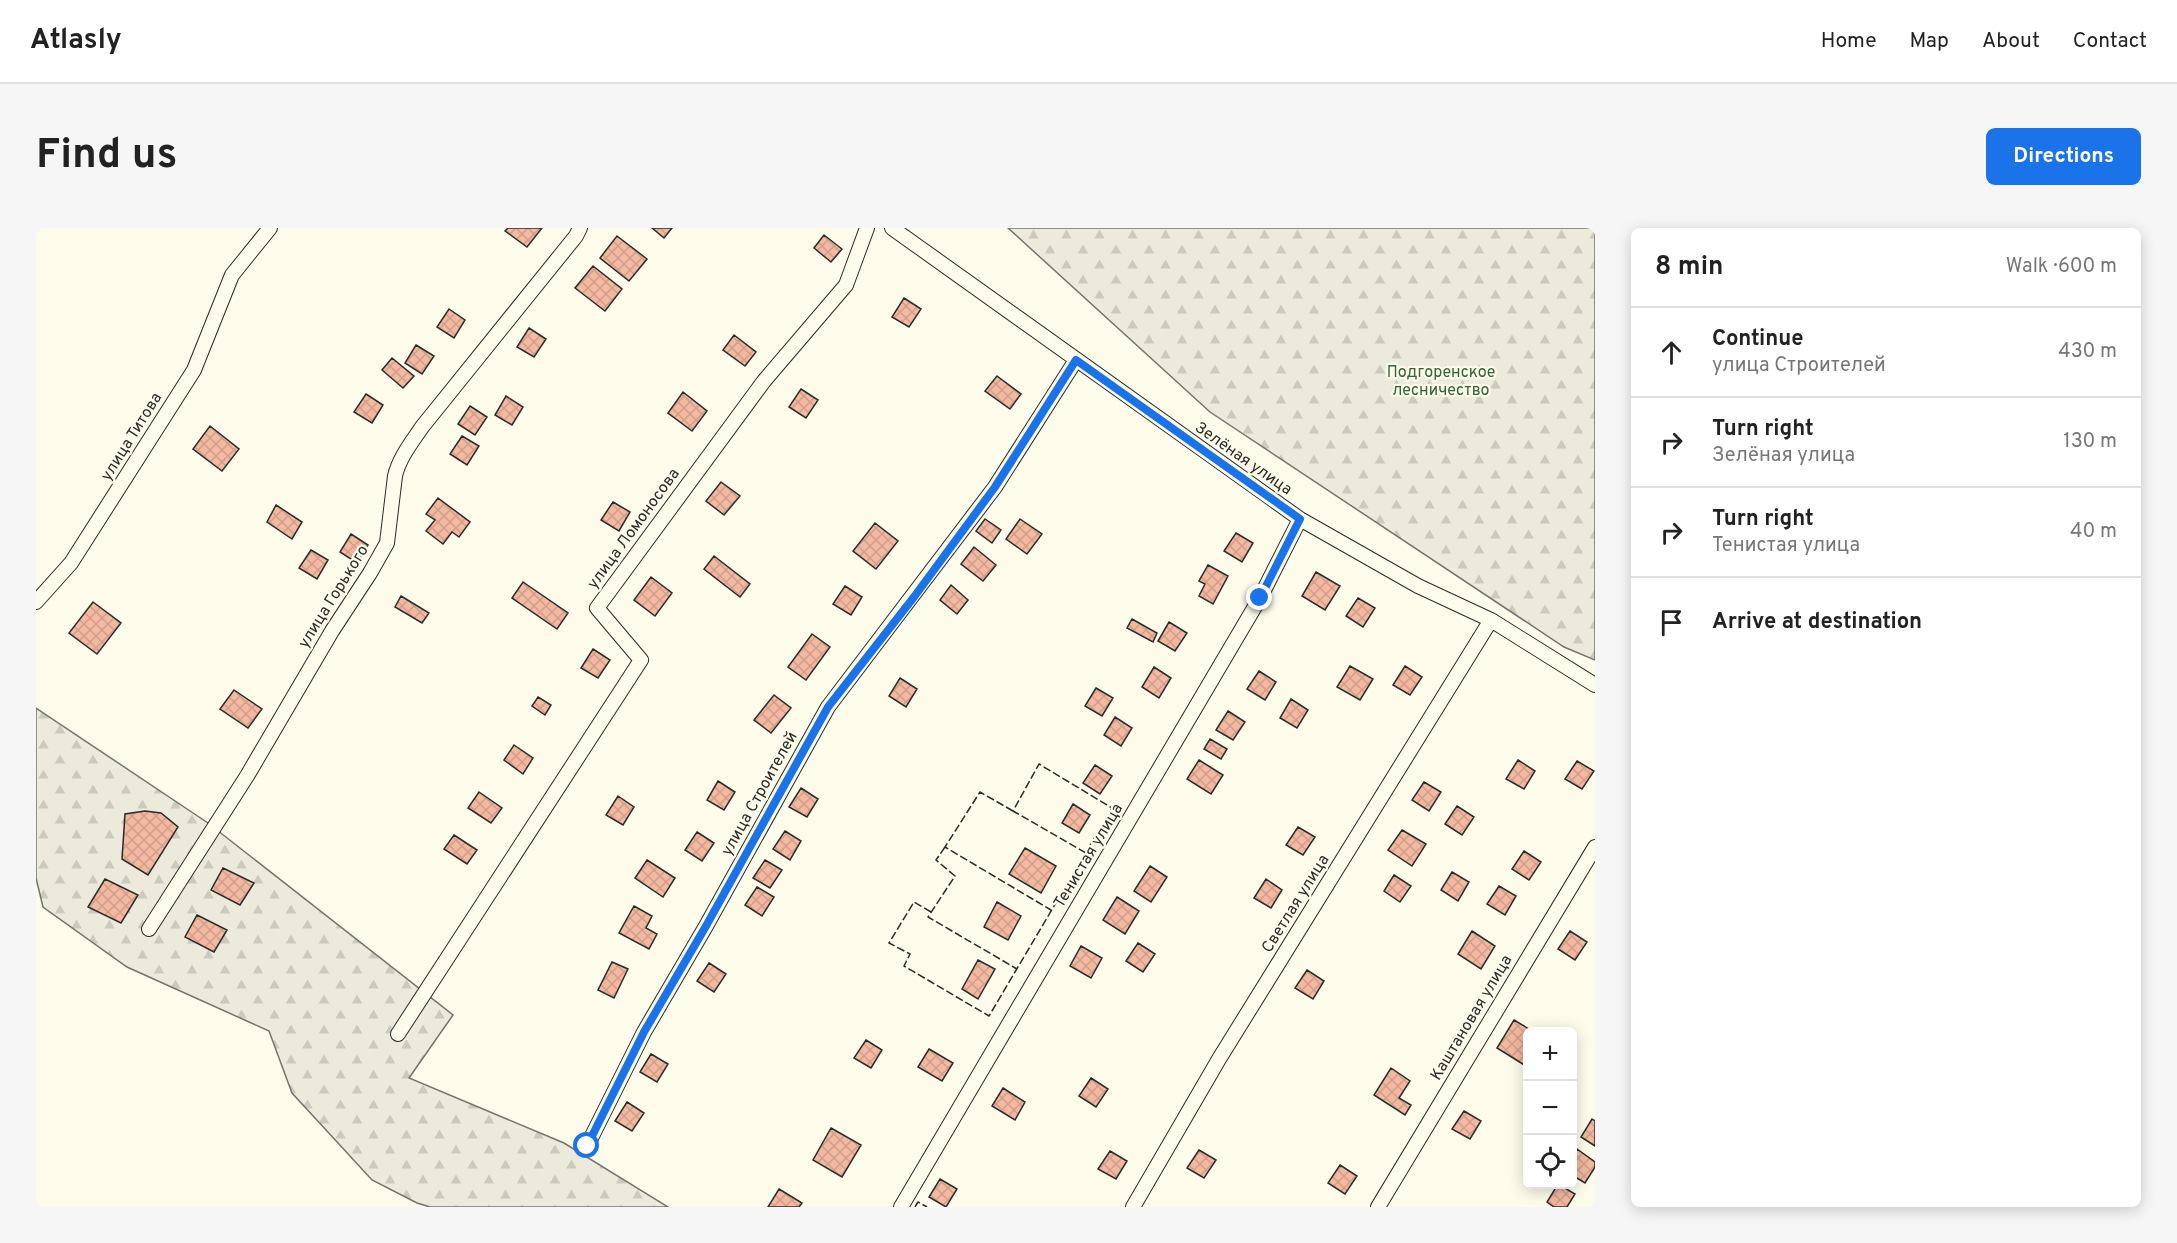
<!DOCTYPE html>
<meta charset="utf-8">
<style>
:root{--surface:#fff;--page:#f6f6f6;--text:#222;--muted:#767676;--line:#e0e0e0;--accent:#1a73e8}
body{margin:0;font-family:Overpass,sans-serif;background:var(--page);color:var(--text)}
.controls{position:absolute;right:18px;bottom:18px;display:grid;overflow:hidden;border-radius:9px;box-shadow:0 3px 15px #0003}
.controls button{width:54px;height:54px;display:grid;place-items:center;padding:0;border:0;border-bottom:2px solid var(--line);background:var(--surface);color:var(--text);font:30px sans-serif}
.stop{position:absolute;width:18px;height:18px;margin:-14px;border:4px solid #1a73e8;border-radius:50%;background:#fff}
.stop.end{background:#1a73e8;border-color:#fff;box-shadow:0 2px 6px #0008}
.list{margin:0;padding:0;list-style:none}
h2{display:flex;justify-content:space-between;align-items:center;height:78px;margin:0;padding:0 24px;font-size:26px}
h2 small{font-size:20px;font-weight:400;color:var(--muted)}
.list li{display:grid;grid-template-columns:39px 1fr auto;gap:18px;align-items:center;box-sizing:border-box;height:90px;padding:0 24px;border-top:2px solid var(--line)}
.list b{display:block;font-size:22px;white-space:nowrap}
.list p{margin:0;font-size:20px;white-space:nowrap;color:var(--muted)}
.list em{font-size:20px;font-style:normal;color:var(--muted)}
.icon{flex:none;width:33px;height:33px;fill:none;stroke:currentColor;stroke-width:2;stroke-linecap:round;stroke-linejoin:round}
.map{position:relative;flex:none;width:1559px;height:979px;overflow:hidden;border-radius:9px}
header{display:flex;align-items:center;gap:36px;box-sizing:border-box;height:84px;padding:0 30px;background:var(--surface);border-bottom:2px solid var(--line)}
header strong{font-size:28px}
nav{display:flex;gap:33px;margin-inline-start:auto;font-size:21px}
.intro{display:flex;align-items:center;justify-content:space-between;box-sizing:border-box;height:144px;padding:0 36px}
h1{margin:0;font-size:42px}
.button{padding:15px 27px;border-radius:9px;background:var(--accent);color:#fff;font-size:21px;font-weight:700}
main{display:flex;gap:36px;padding:0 36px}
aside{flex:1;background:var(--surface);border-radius:9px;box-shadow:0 3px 15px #0003}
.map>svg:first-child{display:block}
.forest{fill:url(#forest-firs);stroke:#74746e;stroke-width:1.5}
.building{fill:url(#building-cross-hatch);stroke:#2b2b2b;stroke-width:1.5}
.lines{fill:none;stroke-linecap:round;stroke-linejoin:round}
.street-casing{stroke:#2b2b2b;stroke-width:16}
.street{stroke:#fdfbea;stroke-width:14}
.fence{stroke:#2b2b2b;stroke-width:1.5;stroke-dasharray:8 3;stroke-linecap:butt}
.route{stroke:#1a73e8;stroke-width:8}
.labels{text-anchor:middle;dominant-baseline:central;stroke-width:4.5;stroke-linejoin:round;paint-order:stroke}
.park-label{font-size:16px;fill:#34623c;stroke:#fdfbea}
.street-label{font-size:16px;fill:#2b2b2b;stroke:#fdfbea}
</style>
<header>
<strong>Atlasly</strong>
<nav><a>Home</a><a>Map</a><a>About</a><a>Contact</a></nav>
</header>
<div class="intro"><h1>Find us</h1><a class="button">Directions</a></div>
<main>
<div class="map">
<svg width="1559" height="979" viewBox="0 0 1559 979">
<defs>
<pattern id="forest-firs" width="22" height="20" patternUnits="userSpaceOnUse" patternTransform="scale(1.5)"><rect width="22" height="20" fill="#ecebdb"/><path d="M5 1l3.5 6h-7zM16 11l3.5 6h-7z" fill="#cbcabc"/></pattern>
<pattern id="building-cross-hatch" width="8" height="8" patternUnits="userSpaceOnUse" patternTransform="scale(1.5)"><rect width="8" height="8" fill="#f2b8a0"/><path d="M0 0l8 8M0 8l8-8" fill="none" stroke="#d09e8a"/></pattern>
</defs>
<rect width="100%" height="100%" fill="#fdfbea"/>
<path class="forest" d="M972,0H1559V432L1528,419L1174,184Z
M0,480L172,595L417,787L373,850L528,915L632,979H394L381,975L336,952L256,865L233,803L91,739L7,679L0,650Z"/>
<path class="building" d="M472,0H506L491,19L469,3Z
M616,0H636L628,10Z
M788,7L806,21L795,34L778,20Z
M581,8L611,31L593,53L564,30Z
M557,38L586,61L569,83L539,60Z
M868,70L885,81L873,99L856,89Z
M413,81L429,92L418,110L401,99Z
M493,100L510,111L498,129L481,119Z
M698,107L720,124L709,138L687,122Z
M380,117L398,128L386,146L369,135Z
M356,130L378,148L367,160L346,142Z
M961,148L985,166L974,181L949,163Z
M765,161L782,172L770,190L753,179Z
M647,164L671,183L656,203L632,185Z
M330,166L347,177L336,195L318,184Z
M470,168L487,179L476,197L459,187Z
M434,178L451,189L439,207L422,196Z
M174,198L203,221L186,243L157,221Z
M426,208L443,218L431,237L414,226Z
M685,254L704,268L688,287L670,273Z
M402,270L434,294L423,309L416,304L407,316L390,303L399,292L390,286Z
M577,274L594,284L583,303L565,292Z
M240,277L266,294L256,311L231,294Z
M949,291L965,302L956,315L940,303Z
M984,291L1006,306L991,326L970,311Z
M839,295L862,313L840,341L817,323Z
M1200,305L1217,315L1206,334L1188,323Z
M315,306L332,317L321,335L304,324Z
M938,319L960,337L947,353L925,336Z
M275,322L292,332L281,351L263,340Z
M678,328L714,356L704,369L668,341Z
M1172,337L1192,348L1177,376L1163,368L1169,356L1163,353Z
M1280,344L1304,358L1289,382L1266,368Z
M615,349L636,365L619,388L598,372Z
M487,354L532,385L521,401L476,370Z
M915,357L932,372L921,386L904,372Z
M809,358L826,369L815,387L797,376Z
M365,368L393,385L386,395L359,379Z
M1322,370L1339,380L1327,399L1310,388Z
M57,374L85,395L61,426L33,405Z
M1096,391L1121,405L1117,414L1091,400Z
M1133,394L1151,405L1139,423L1122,413Z
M776,406L794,419L770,452L752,439Z
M557,421L574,432L562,450L545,440Z
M1314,438L1337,451L1324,472L1301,459Z
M1369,438L1386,449L1374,467L1357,457Z
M1118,439L1135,450L1123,470L1106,459Z
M1223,443L1240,454L1229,472L1211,461Z
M864,450L881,461L870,479L853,468Z
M1060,460L1077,470L1066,488L1049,478Z
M198,462L226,481L212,500L184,481Z
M738,467L755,480L735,505L718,492Z
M502,469L515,477L509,487L496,478Z
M1255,471L1272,482L1261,500L1244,490Z
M1192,483L1209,494L1197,512L1180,502Z
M1079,489L1096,500L1085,518L1068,507Z
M1174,511L1191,521L1185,531L1168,521Z
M478,517L497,530L487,546L468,532Z
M1163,532L1187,547L1175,566L1151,551Z
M1482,532L1499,543L1488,561L1470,551Z
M1541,533L1558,543L1546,561L1529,551Z
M1059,537L1076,548L1064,566L1047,555Z
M682,553L699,564L688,582L671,572Z
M1388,554L1405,564L1393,583L1376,572Z
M765,560L782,571L771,589L753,579Z
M443,564L466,580L455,595L432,580Z
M582,568L598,579L587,597L570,587Z
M1037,576L1054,587L1043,605L1026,595Z
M1421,578L1438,589L1426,607L1409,596Z
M109,583L125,585L142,599L112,647L86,631L89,586Z
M1262,599L1279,609L1267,627L1250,617Z
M1366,602L1390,616L1376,638L1352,622Z
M749,603L765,613L754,632L737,621Z
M661,604L678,615L666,633L649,622Z
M418,607L441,622L431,636L408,621Z
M989,620L1020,638L1005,665L973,646Z
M1488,623L1505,634L1493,652L1476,641Z
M611,632L639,650L627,669L599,650Z
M729,632L746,642L734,660L717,650Z
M1114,638L1131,649L1115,674L1098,663Z
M187,640L218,655L204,677L175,662Z
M1416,644L1433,654L1422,673L1405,662Z
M1358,647L1375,658L1364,674L1348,663Z
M69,651L102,667L85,695L52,679Z
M1230,651L1246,662L1235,680L1218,670Z
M1463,658L1480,668L1469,687L1451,676Z
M721,659L738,669L726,688L709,677Z
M1081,669L1103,683L1089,706L1067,692Z
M961,674L985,688L972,712L948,699Z
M598,678L616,688L610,700L621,706L613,721L583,705Z
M161,687L191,702L178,724L149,709Z
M1436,703L1459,718L1445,741L1422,726Z
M1534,703L1551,714L1539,732L1522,721Z
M1102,715L1119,726L1107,744L1090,733Z
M1045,718L1066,730L1055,750L1034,738Z
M942,732L959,741L942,771L926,761Z
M576,734L592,741L578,770L562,762Z
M673,735L690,746L678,764L661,753Z
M1271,742L1288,753L1277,771L1259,760Z
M1478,792L1498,804H1492V835L1490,838L1461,820Z
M830,812L846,822L835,840L818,830Z
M893,821L917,835L906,853L882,839Z
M615,826L632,836L621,854L604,844Z
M1355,840L1374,853L1363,870L1375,877L1369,887L1338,867Z
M1055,850L1072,861L1060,879L1043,868Z
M967,860L989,874L979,892L956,878Z
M591,874L608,885L596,903L579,893Z
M1428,883L1445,893L1434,911L1416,901Z
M1556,891L1559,893V918L1545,909Z
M795,900L825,917L806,949L777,932Z
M1541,921L1559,934V939L1549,955L1536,947V928Z
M1163,922L1180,932L1168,950L1151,940Z
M1074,923L1091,933L1080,951L1062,941Z
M1304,937L1321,948L1309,966L1292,955Z
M904,951L921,961L910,979L893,969Z
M1522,956L1539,966L1531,979H1518L1511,974Z
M743,961L766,975L763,979H732Z"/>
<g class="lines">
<defs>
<path id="street" d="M856,0L1264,291L1382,358L1455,392L1559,457
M0,374L35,335L158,142L196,47L234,0
M113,701L211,548L296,403L334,345L351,315L359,248C363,230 376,214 386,199L540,8L544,0
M362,806L605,432L561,380L728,153L810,57L831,0
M551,918L608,804L670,698L792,479L959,259L1040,132
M865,979L1224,370L1264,291
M1097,979L1183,831L1455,392
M1342,979L1559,619"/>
</defs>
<use href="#street" class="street-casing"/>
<use href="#street" class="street"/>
<path class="fence" d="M977,583L944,564L909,619L1015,682
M909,619L900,632L919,648L892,689L981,741
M895,684L878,674L853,715L874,726L868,738L953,788L1076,580L1003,536L977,583L1050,625
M879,979L882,974L891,979"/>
</g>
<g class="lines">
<path class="route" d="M551,918L608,804L670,698L792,479L878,369L959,259L1040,132L1264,291L1224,370"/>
</g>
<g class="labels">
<g class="park-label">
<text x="1405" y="145">Подгоренское<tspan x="1405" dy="18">лесничество</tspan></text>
</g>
<g class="street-label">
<text transform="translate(96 209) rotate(-58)">улица Титова</text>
<text transform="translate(1207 231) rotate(35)">Зелёная улица</text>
<text transform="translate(598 301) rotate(-54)">улица Ломоносова</text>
<text transform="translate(298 369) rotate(-58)">улица Горького</text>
<text transform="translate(724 566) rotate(-61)">улица Строителей</text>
<text transform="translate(1053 628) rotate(-59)">Тенистая улица</text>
<text transform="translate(1260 676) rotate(-58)">Светлая улица</text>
<text transform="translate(1436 790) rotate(-59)">Каштановая улица</text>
</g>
</g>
</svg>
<div class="controls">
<button>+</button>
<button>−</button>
<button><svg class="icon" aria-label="locate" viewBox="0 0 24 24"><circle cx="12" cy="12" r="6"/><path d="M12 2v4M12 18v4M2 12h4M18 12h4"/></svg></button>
</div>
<div class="stop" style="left:551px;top:918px"></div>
<div class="stop end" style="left:1224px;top:370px"></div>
</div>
<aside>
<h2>8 min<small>Walk · 600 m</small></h2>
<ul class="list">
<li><svg class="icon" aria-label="ahead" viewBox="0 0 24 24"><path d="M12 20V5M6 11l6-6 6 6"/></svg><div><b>Continue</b><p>улица Строителей</p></div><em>430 m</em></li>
<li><svg class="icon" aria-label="right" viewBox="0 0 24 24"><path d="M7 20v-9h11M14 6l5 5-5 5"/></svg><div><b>Turn right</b><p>Зелёная улица</p></div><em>130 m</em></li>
<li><svg class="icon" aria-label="right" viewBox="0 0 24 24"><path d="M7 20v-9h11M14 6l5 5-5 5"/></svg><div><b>Turn right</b><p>Тенистая улица</p></div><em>40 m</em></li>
<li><svg class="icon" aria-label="arrive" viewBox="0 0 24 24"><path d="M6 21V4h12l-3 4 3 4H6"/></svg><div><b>Arrive at destination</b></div></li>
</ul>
</aside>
</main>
